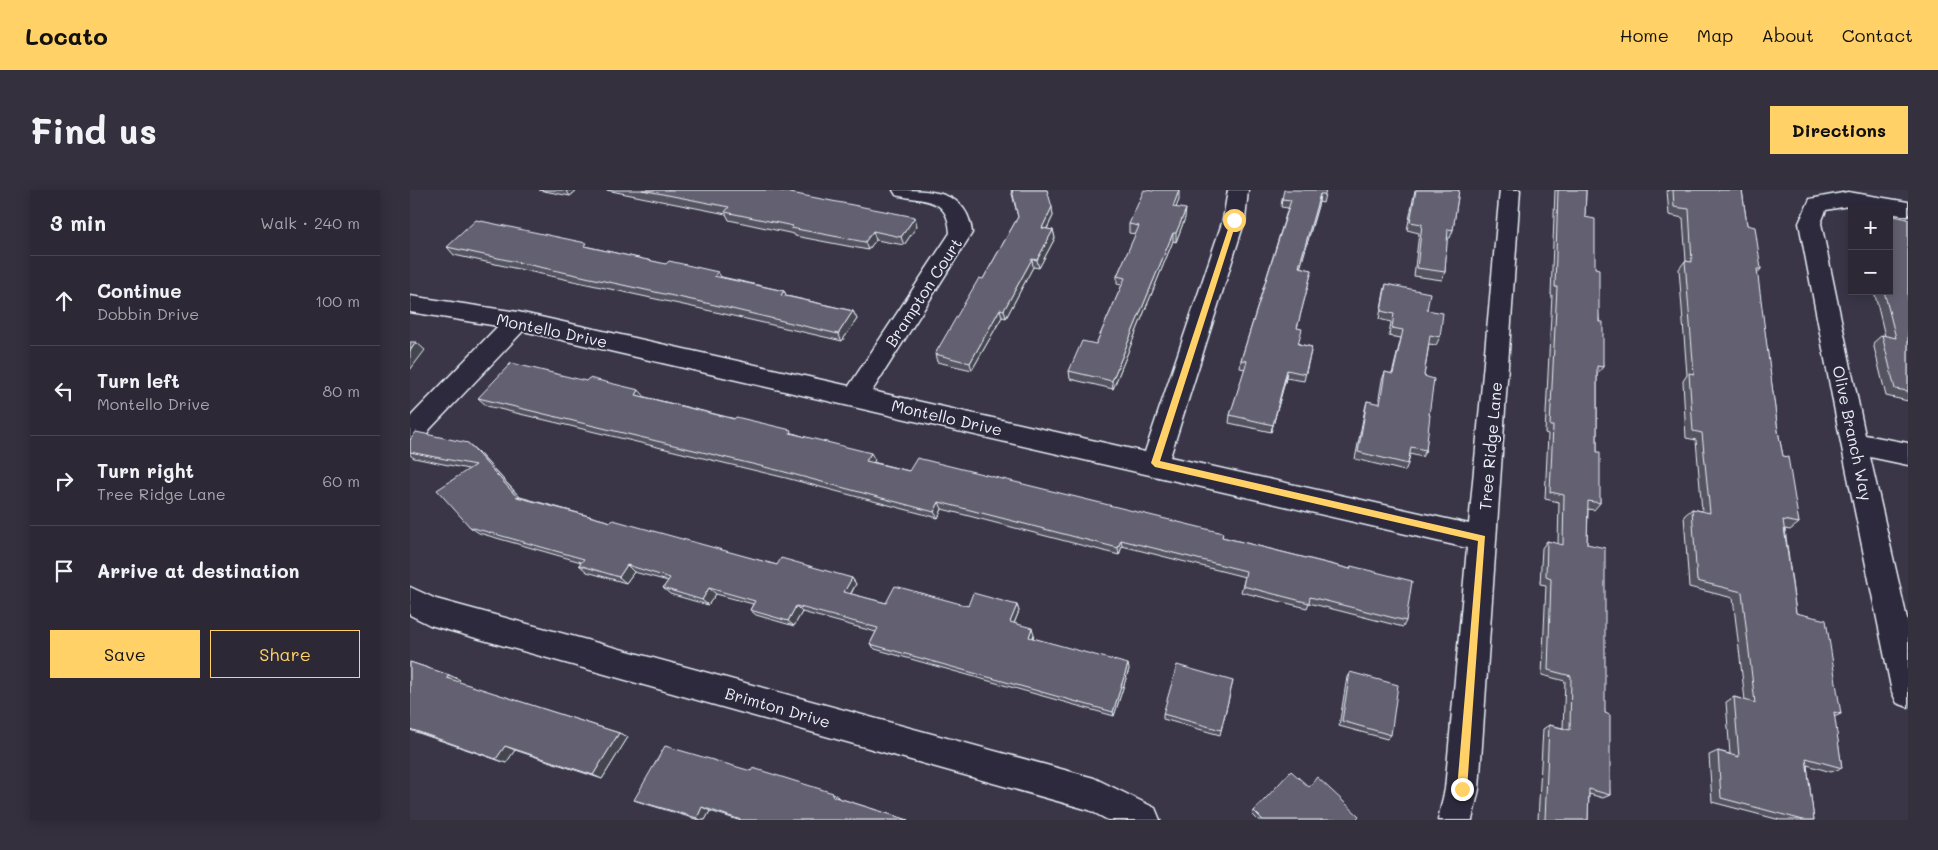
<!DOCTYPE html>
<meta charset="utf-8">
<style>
:root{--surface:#2c2836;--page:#34303e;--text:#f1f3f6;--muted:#a6a6ad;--line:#484451;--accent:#ffd166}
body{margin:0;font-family:Mali,sans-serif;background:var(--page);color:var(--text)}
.controls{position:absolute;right:15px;top:15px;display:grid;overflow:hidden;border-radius:0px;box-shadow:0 2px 12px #0003}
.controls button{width:45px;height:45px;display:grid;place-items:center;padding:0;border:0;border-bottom:1px solid var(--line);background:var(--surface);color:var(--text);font:25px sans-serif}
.stop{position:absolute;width:15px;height:15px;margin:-11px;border:4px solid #ffd166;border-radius:50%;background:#fff}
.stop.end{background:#ffd166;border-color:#fff;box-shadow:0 1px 5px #0008}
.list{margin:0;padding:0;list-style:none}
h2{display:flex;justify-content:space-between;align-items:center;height:65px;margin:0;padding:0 20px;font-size:21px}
h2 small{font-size:16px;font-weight:400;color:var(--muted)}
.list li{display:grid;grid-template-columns:32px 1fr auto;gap:15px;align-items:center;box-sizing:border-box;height:90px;padding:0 20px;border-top:1px solid var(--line)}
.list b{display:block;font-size:19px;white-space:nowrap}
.list p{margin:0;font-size:16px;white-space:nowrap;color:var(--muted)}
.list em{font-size:16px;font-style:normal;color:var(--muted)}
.actions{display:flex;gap:10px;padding:15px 20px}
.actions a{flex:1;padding:11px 0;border:1px solid var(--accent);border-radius:0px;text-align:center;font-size:18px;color:var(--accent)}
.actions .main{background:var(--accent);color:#111}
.icon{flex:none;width:28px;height:28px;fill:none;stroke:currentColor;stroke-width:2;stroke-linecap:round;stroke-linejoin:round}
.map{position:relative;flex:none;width:1498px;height:630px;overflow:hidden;border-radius:0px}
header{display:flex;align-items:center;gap:30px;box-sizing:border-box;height:70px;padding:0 25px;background:var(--accent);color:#111}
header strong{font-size:24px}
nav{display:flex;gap:28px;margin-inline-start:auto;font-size:18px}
.intro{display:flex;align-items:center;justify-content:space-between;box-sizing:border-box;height:120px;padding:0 30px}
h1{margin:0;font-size:35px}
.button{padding:12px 22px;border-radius:0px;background:var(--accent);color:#111;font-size:18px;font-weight:700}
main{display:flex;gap:30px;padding:0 30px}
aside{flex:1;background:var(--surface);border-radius:0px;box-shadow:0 2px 12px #0003}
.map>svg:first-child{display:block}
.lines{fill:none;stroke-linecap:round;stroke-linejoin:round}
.minor-casing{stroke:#e8f1f8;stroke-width:3}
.minor{fill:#2f2a3d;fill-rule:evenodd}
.wall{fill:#555361;stroke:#e8f1f8}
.shaded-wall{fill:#45444f;stroke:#e8f1f8}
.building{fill:#636171;stroke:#e8f1f8}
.route{fill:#ffd166}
.labels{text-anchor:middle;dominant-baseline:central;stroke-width:4;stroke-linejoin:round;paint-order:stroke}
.street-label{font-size:16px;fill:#e8f1f8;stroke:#2f2a3d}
</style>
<header>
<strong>Locato</strong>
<nav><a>Home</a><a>Map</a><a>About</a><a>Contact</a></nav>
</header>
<div class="intro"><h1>Find us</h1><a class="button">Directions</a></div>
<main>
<aside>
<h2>3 min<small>Walk · 240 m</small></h2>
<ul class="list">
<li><svg class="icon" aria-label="ahead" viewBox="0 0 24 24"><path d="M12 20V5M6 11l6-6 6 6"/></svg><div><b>Continue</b><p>Dobbin Drive</p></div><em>100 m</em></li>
<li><svg class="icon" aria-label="left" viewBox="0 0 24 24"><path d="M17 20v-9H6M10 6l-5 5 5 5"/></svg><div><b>Turn left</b><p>Montello Drive</p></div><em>80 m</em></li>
<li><svg class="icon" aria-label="right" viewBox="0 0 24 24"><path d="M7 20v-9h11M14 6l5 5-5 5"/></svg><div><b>Turn right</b><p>Tree Ridge Lane</p></div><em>60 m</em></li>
<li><svg class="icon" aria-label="arrive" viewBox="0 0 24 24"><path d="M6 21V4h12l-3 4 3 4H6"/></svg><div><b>Arrive at destination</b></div></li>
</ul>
<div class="actions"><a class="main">Save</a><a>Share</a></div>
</aside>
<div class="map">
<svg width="1498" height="630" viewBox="0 0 1498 630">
<rect width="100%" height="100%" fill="#3a3648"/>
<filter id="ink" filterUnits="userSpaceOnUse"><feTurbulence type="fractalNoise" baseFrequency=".02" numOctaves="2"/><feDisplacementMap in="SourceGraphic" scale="10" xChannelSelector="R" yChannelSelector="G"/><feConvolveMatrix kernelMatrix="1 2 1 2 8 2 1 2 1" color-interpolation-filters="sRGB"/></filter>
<g filter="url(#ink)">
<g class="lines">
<defs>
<path id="minor" d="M483,0C521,0 558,0 562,43L462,201L735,262L813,30L818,0H838L835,30L760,267L1059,334L1090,0H1110L1069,599L1062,630H1028L1035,599L1057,358L113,141L20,239L9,256L0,260V228L2,225L88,136L0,122V106L108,122L439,196L540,43C538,6 514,12 486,5Z
M1438,2L1498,12V26L1479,23V19H1455L1438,16L1416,20L1411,33L1455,245L1498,253V275L1460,267L1498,433V517L1487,513L1482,502L1431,253L1389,33L1400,9Z
M0,397L26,409L684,588L745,618L750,630H698L679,620L20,435L0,425Z"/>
</defs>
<use href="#minor" class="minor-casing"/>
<use href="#minor" class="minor"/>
</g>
<path class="wall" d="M129,0H167L160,6Z
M196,0H365L507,36L494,55L466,50L458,60L385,46L384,44L319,30L316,24Z
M601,0H637L643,26L637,39L643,40L645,48L629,78L623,77L596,128L592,127L562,180L527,172L525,164L573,89L608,27Z
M916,0L913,13L909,12L890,78L902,80L887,138L889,154L902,157L894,191L876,188L861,242L819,233L820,225L835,179L830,178L831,170L878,18L871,17L872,9Z
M1005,0H1049L1043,40L1040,48H1037L1035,82L1032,90L1004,86L1009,43L997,40Z
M1145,0H1176L1175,27L1185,78L1193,177L1187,184V262L1190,313L1184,320L1178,319L1177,354L1195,523L1200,605L1193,608L1179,604L1178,630H1128L1133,539L1139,535L1153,538L1155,491L1132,485L1136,395L1130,394L1132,358L1137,351L1148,354L1149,312L1135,309L1138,244L1135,243L1142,105H1141Z
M1257,0H1332L1337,35L1351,79L1347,84L1368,241L1373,266L1389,333L1380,340L1375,339L1386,423L1431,524L1424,527L1432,578L1421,582L1397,575L1404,630H1370L1302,612L1299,565L1308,561L1320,564L1316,512L1324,507L1335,510L1323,408L1279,397L1274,326L1282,319L1292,321L1286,250L1276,248L1273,191L1277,185L1269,79L1275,71H1276L1273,28L1259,25Z
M769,10L766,17L775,28L766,52L763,51L703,199L660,189L659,181L686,154L712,95L707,94V86L726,44L719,43V34Z
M1498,29V211L1476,206L1463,153L1472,145L1475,146L1464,101H1479Z
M37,57H179L374,101L377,106L443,121L447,129L432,151L310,123L44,65Z
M976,94L1017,120L1030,147L1026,155L1019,154L1014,186L1019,225L1016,260L1012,267L1000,264L998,274L995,281L945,269L955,219L957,211L968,214L972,190L975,182L982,184L991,148L979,146L981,132L969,129L974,102Z
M235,207L383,243L465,270L463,272L499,281L813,343L812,347L940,379L941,376L996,431L993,437L899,413L897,418L831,402L835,387L712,356L709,365L532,319L528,328L376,288L77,216L68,208Z
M67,261L110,307L201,332L367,375L442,388L446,394L441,404L476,413L558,416L607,415L609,421L604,434L624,444L623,448L719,479L704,526L465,459L460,454L466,442L392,422L384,436L346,425L340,420L343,414L306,404L298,415L260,404L253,398L258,391L224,382L216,393L177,382L169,375L171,372L69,343L60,337L58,279L4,268L0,265V262Z
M0,472L39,485L50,490L48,492L209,543L218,547L192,589L105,560L96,573L0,540Z
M940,482L981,545L977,549L929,536L937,487Z
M823,491L810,545L753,529V524Z
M341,581L428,607V608L498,630H328L300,621L295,630H289L233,613L224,610Z
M899,597L946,630H848L842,624L844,621Z"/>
<path class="shaded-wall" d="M156,0H167L160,6Z
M769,0V10L763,25V17Z
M910,4L909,12L888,86L889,77Z
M642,17L643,26L633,46L632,38Z
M776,19L775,28L766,52V43Z
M505,27L507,36L494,55L491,47Z
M643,40L645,48L629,78L627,70Z
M463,41L466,50L458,60L455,52Z
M763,43V51L703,199L702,191Z
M622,69L623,77L596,128L594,120Z
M308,82L313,90L304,86Z
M374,101L378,109L371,105Z
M590,119L592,127L562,180L560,173Z
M443,121L447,129L432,151L428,144Z
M6,152L15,160L0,180V161Z
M877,180L876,188L861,242L863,235Z
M229,200L236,208L226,205Z
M58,253L67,261L116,314L107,307Z
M461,263L465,270L460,278L456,271Z
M529,312L532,319L528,328L524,322Z
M711,350L712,356L709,365L708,358Z
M217,375L224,382L216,393L209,387Z
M442,388L446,394L438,408L434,402Z
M299,398L306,404L298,415L292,410Z
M607,415L609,421L602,438L600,432Z
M386,416L392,422L384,436L378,431Z
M622,438L624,444L621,452L619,447Z
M718,474L719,479L704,526L703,522Z
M39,485L50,490L47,493L37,488Z
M209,543L218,547L192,589L183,585Z
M95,556L105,560L96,573L86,569Z
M423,603L428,607L427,609L422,606Z
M292,617L300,621L295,630H291L287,628Z"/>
<path class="building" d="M232,0H365L505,27L491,47L463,41L455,52L381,38L383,36L315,22L319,17Z
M602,0H637L642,17L632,38L643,40L627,70L622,69L594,120L590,119L560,173L525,164L569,88L573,89L608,27Z
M734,0L743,1L744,0H769L763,17L776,19L766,43H763L702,191L659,181L672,151L686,154L715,88L707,86L729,36L719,34Z
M874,0H916L915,4H910L889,77L902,80L887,138L892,139L888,154L902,157L895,184L877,180L863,235L820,225L837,171L831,170L881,10L872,9Z
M1006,0H1049L1043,40L1038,39L1035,82L1007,78L1012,34L1000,32Z
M1148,0H1176L1175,27L1185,29V78L1189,79V132H1193V177L1187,176V262H1190V313L1178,311L1177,354L1195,358V523L1200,525V605L1179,599L1178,630H1135L1139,535L1160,540L1161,486L1138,480L1141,389L1136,387L1137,351L1153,355L1154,305L1140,302L1143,236H1140L1147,97H1145Z
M1263,0H1332L1337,35L1345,37L1351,79H1347L1368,241L1373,266L1378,267L1389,333L1373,330L1386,423L1416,430L1431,524L1424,522L1432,578L1396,568L1404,630H1393L1311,608L1308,561L1329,567L1324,507L1345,513L1332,402L1287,391L1282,319L1300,323L1292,243L1283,241L1279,183L1284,184L1275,71L1282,72L1279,19L1264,17Z
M1479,25L1498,29V201L1485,199L1472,145L1486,148L1474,101H1479Z
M66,30L176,53L174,56L256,74L259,71L308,82L304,86L374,101L371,105L443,121L428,144L305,115L37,57Z
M976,94L1020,103L1017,120L1033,123L1030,147L1020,145L1014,186L1024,189L1019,225H1020L1016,260L1001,257L998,274L948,262L957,211L970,214L975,182L983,184L993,140L982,138L984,124L971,121Z
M0,152H6L0,161Z
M101,173L176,191L179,188L229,200L226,205L324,229L326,227L381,240L380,243L461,263L456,271L499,281L507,268L813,343L812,347L940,379L941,376L1002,391L996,431L900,407L899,413L833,396L836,381L711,350L708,358L529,312L524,322L371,281L68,208Z
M6,242L58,253L107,307L201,332L203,330L367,375L371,368L442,388L434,402L476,413L485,396L558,416L563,403L607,415L600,432L622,438L619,447L718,474L703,522L460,454L468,438L386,416L378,431L340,420L345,411L299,398L292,410L253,398L260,388L217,375L209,387L169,375L174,369L60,337L27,300L65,275L0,262V250Z
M0,472L39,485L37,488L209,543L183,585L95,556L86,569L0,539Z
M767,475L823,491L811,540L753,524Z
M940,482L988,495L981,545L932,531Z
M255,556L341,581L343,578L423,603L422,606L498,630H331L292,617L287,628L224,610Z
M881,581L899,597L907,587L949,626L946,630H853L844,621Z"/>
</g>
<path class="route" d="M824,28L827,30L750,271L1075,346L1057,599L1052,604L1047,599L1068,351L745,277L741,273L821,30Z"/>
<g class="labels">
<g class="street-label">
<text transform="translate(513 102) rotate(-57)">Brampton Court</text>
<text transform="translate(142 140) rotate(12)">Montello Drive</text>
<text transform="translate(537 227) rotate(13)">Montello Drive</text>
<text transform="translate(1443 243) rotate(78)">Olive Branch Way</text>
<text transform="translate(1080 256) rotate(-85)">Tree Ridge Lane</text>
<text transform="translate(368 517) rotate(16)">Brimton Drive</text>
</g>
</g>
</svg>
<div class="controls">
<button>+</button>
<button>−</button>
</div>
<div class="stop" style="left:824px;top:30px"></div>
<div class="stop end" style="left:1052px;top:599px"></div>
</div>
</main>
